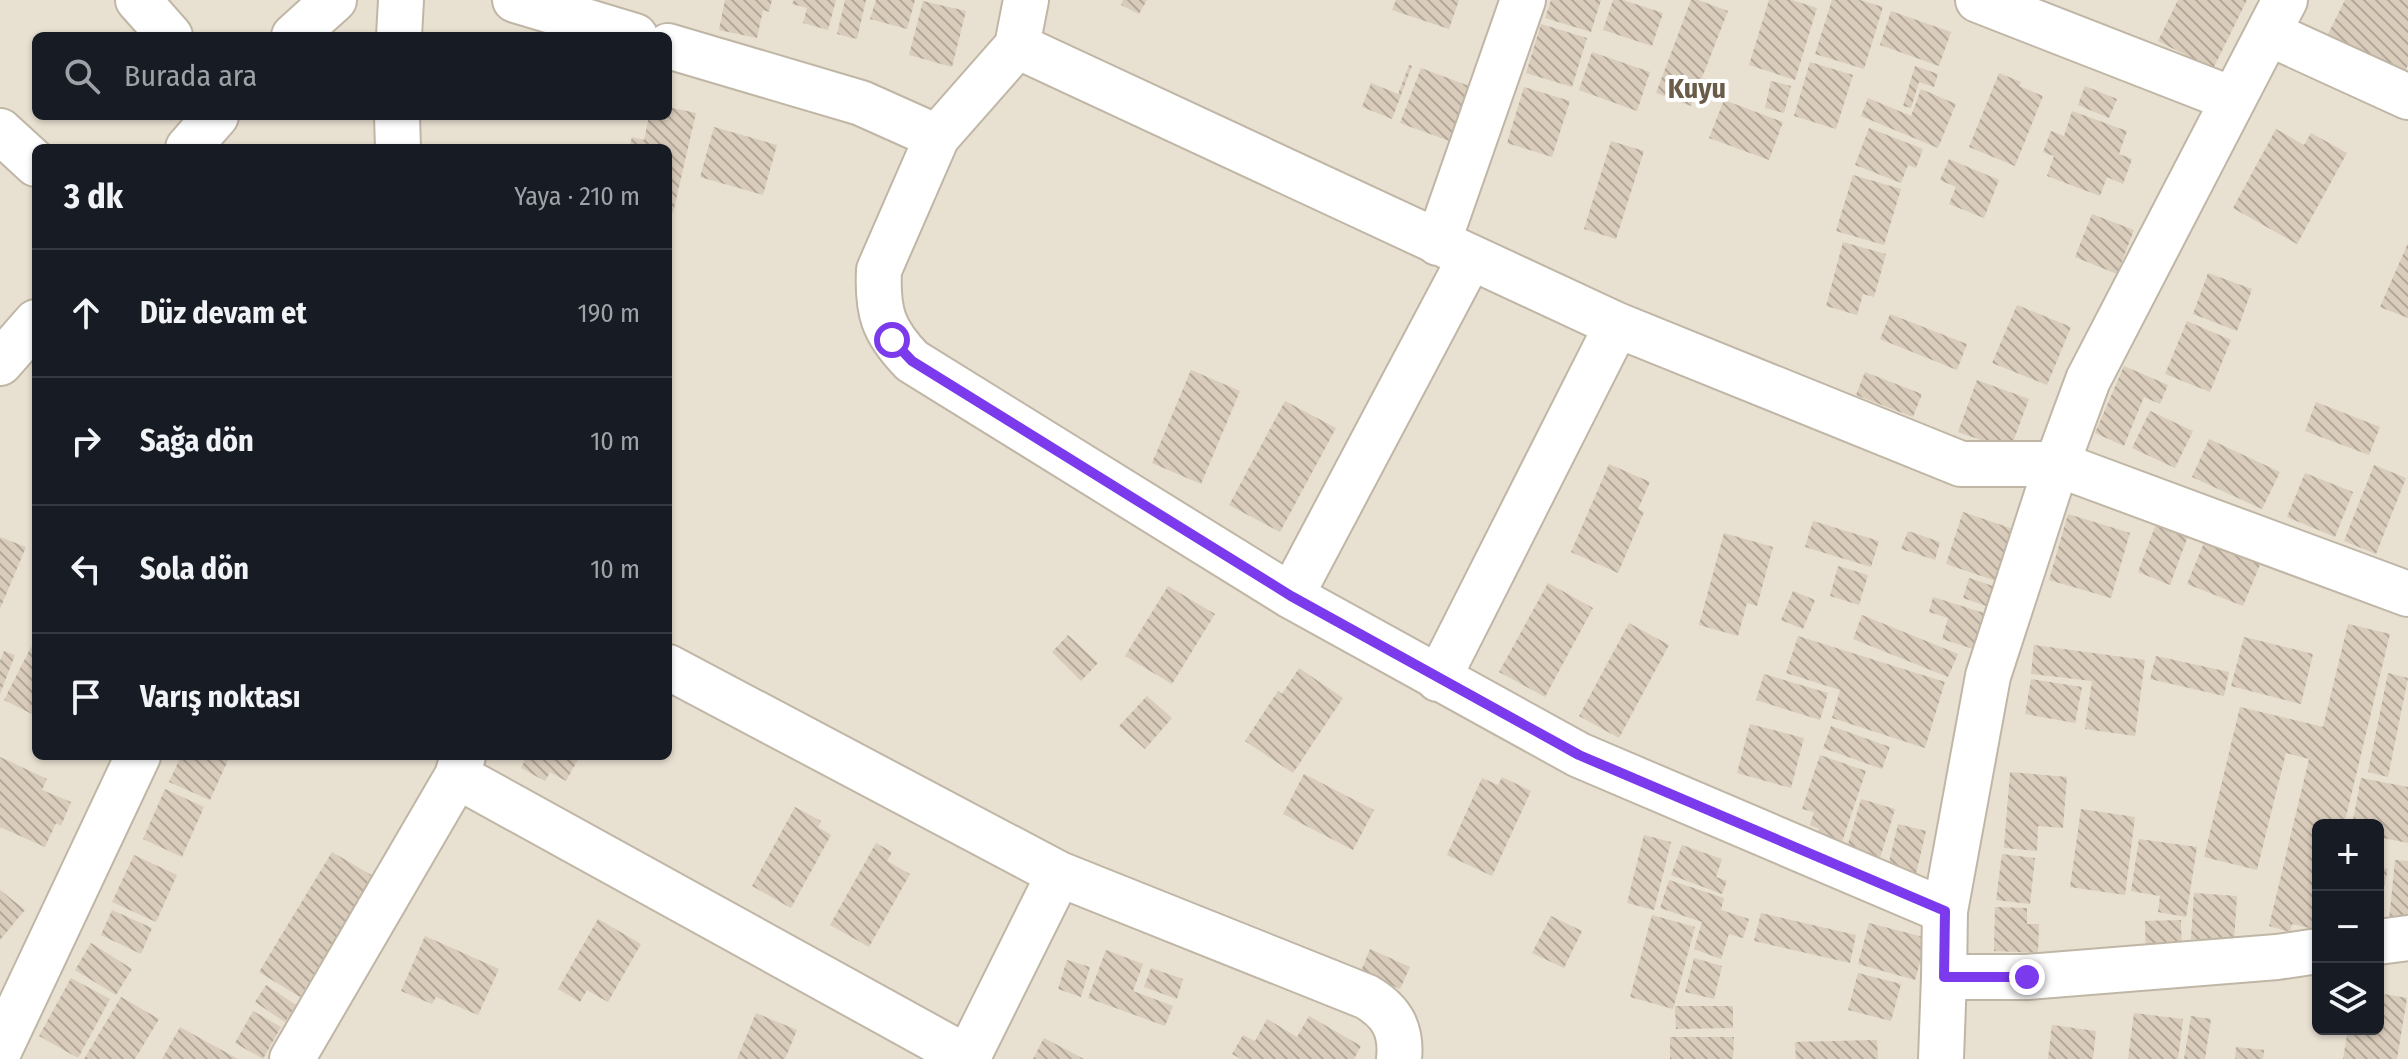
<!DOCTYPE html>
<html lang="tr">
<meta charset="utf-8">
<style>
:root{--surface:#171b24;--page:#20242c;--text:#f1f3f6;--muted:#9ea1a6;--line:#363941}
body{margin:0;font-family:"Fira Sans Condensed",sans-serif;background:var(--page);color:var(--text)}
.controls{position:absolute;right:24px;bottom:24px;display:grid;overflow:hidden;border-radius:12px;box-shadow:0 2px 6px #0004}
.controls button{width:72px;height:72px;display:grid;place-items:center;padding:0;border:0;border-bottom:2px solid var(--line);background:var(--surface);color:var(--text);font:40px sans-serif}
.stop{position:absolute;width:24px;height:24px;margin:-18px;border:6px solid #7c3aed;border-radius:50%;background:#fff}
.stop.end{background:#7c3aed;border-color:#fff;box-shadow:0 2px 8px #0008}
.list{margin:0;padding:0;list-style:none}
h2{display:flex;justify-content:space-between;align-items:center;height:104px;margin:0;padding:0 32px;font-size:34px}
h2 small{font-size:26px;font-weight:400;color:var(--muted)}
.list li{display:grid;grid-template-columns:52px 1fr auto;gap:24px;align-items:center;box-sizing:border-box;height:128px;padding:0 32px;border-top:2px solid var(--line)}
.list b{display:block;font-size:30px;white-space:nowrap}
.list em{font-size:26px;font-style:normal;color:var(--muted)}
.icon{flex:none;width:44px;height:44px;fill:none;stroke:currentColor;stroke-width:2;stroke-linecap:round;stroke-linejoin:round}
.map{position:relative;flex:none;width:2408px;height:1059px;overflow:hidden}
.search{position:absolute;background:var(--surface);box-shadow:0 2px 6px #0004;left:32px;top:32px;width:640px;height:88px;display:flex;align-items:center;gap:20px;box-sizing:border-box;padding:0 28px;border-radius:12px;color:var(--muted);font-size:30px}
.panel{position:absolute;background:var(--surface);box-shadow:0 2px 6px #0004;left:32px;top:144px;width:640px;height:616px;border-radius:12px}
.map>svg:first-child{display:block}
.residential{fill:#e8e0d1;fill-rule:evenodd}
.building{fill:url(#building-back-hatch)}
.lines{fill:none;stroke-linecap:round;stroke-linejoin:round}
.minor-casing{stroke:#c0b6a5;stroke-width:48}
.minor{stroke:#fff;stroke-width:44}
.route{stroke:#7c3aed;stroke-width:10}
.labels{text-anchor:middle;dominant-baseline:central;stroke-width:8;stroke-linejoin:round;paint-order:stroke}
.district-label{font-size:28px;font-weight:bold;fill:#6a5c49;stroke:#fff}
</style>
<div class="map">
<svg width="2408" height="1059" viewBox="0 0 2408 1059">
<defs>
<pattern id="building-back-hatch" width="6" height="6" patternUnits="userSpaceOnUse" patternTransform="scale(2)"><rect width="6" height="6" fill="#d9ccbb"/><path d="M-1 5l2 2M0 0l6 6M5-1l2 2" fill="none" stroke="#b2a799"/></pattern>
</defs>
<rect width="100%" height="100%" fill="#f4eee4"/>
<path class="residential" d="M0,0H2408V1059H0ZM36,36H668V116H36ZM36,148H668V756H36ZM2318,825H2378V1029H2318Z"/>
<path class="building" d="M725,0H772L769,12L763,10L757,38L719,30Z
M794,0H836L828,30L803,23L807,8L792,4Z
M845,0H866L857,39L837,34Z
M876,0H915L907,29L870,19Z
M1123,0H1147L1139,14L1121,5Z
M1396,0H1459L1449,29L1392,10Z
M1551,0H1601L1591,32L1545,18Z
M1613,0H1623L1663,13L1652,46L1603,30Z
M1691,0H1698L1728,11L1691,106L1656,93Z
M1769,0H1792L1817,8L1795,80L1749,65Z
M1832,0H1860L1883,7L1864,69L1815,54Z
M2178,0H2247L2213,69L2158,41Z
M2345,0H2408V65L2402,77L2326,38Z
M923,1L966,11L952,67L909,55Z
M1891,11L1951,32L1939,66L1880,45Z
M1541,24L1587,38L1572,87L1526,73Z
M1592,52L1650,72L1637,111L1579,90Z
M1810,62L1853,75L1836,129L1794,116Z
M1409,65L1412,66L1392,119L1362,107L1371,83L1398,94Z
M1915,66L1938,74L1934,87L1919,82L1911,108L1903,106Z
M1421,68L1472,87L1452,142L1400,123Z
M1999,73L2021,82L2019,86L2043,96L2015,166L1969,147Z
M1771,81L1791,86L1784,113L1765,108Z
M2085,86L2117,99L2109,118L2078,105Z
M1524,87L1570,101L1552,157L1507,143Z
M1921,89L1956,104L1938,148L1861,116L1868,98L1911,116Z
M1724,100L1783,122L1769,160L1709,138Z
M668,107L696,113L673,213L668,212V148H629L632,137L644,140L649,116H668Z
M2072,111L2127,131L2119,154L2132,159L2123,184L2107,177L2100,196L2047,176L2054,156L2043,152L2051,131L2064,136Z
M714,127L777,145L763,195L700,177Z
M1869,128L1923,149L1916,168L1908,165L1901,183L1855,165Z
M2276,129L2304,145L2311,133L2347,153L2297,244L2233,208Z
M1611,141L1644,151L1616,239L1584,229Z
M1949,159L1999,180L1984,218L1949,204L1956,187L1940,180Z
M1853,175L1901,189L1884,245L1836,231Z
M2092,214L2134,230L2117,274L2075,257Z
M1843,242L1886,254L1874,297L1863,294L1857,315L1826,306Z
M2408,243V318L2380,307Z
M2208,273L2252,289L2237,331L2193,314Z
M2017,305L2071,327L2047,385L1992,363Z
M1890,314L1967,344L1957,370L1880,339Z
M2187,321L2231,340L2210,392L2165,374Z
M2124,366L2168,385L2160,404L2144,397L2124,446L2095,433Z
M1191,370L1240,391L1201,484L1152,463Z
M1865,372L1922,394L1913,417L1856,395Z
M1977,380L2029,399L2010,450L1958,432Z
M1285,401L1336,428L1280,532L1229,505Z
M2316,402L2380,427L2369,455L2305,431Z
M2150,411L2193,431L2175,468L2132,448Z
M2209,439L2280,472L2262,509L2192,477Z
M1609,464L1650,482L1638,509L1644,512L1618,573L1571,552Z
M2374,465L2406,478L2376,554L2344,541Z
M2305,473L2353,492L2335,537L2287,517Z
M1963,512L2025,533L2008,585L1946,564Z
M2068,514L2130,533L2111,598L2049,580Z
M1813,521L1879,541L1871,567L1805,547Z
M2156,524L2188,536L2170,585L2138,572Z
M1908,531L1940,542L1935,560L1901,549Z
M1724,533L1773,547L1757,606L1747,603L1738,636L1699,625Z
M2208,533L2264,555L2243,606L2187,584Z
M0,537L26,547L0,609Z
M1838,566L1868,575L1859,605L1830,596Z
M1969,578L2008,591L2001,611L1963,598Z
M1548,583L1593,608L1545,697L1499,672Z
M1168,586L1215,614L1172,684L1125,656Z
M1793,591L1815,600L1803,629L1781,620Z
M1933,597L2000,618L1989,654L1942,639L1948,618L1929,612Z
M1862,615L1958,654L1948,677L1853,639Z
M1629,623L1669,645L1619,738L1579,716Z
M2348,624L2390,634L2344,825H2318V930L2292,924L2290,932L2269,926L2309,759L2286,753L2257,870L2204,857L2240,707L2323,727Z
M1068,635L1098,663L1081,681L1052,652Z
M1798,636L1945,682L1925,748L1832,718L1840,690L1786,673Z
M2244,637L2313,654L2301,704L2231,686Z
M2034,645L2145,660L2135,736L2085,729L2092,681L2031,674Z
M31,647L36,649V716L4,700Z
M4,651L15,655L0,694V661Z
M2156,656L2229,672L2224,696L2150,679Z
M1299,668L1343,698L1293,773L1245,741L1278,691L1282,694Z
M2388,673L2408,678L2388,777L2368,772Z
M1764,674L1828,693L1820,720L1756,700Z
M2031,679L2082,687L2075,723L2025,714Z
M1147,696L1172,718L1145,749L1119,726Z
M1750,724L1804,738L1791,788L1737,773Z
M1831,726L1890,747L1882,769L1823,748Z
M1820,755L1866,771L1840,848L1816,840L1819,829L1810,825L1814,812L1802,809Z
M181,756H230L210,800L169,782Z
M527,756H580L566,781L550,772L545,781L521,768Z
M0,757L47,779L42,790L71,802L61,826L56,823L45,847L0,827Z
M2010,772L2067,777L2063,828L2038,826L2037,851L2004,848Z
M1304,774L1374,810L1353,850L1283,814Z
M1502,777L1531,791L1492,876L1447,855L1482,778L1498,785Z
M2361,778L2408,787V843L2378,837V825H2352Z
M165,789L204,807L182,857L143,839Z
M1861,799L1895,809L1877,868L1844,858Z
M795,807L821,821L818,827L831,835L791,908L752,886Z
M2081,809L2135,817L2125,895L2070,887Z
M1898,824L1926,831L1914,882L1886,875Z
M1644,835L1671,842L1654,910L1627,903Z
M2139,839L2197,847L2186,917L2158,912L2160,896L2131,891Z
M876,843L892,852L887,861L910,874L869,947L830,925Z
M1682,845L1722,859L1716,877L1727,881L1722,894L1671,875Z
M332,852L373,876L300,997L259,972Z
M2002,854L2035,858L2030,904L1996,900Z
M134,855L177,875L156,922L112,902Z
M2395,860L2408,861V921L2389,920Z
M2378,867L2388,869L2379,908H2378Z
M1669,880L1724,898L1721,910L1749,919L1743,938L1729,934L1721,959L1694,949L1702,922L1660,908Z
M0,890L25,910L0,940Z
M2194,893L2237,896L2234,942L2191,939Z
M1995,907L2027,908V924H2039L2038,953L1994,951Z
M112,910L152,928L141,954L101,935Z
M1761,913L1856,935L1850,963L1754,941Z
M1652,915L1695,927L1673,1009L1630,997Z
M1551,916L1582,931L1564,968L1532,953Z
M598,919L641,944L608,1002L587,990L580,1002L558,989Z
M2181,920L2182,956H2146L2145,921Z
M1869,923L1927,938L1915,980L1858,964Z
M425,936L499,969L478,1015L436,997L432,1004L401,991Z
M91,943L132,969L116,995L75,970Z
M1370,949L1410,967L1400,989L1361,971Z
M1106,950L1143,964L1133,991L1173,1006L1165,1026L1088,998Z
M1694,958L1722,966L1714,999L1685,992Z
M1067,960L1090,967L1081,997L1058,989Z
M1151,968L1183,979L1177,999L1144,987Z
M1858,973L1901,984L1891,1021L1848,1010Z
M71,978L110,999L78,1058L39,1036Z
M266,985L296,1005L285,1022L255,1002Z
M2378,993L2407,998L2397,1059H2343L2348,1029H2378Z
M121,997L159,1019L135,1059H84Z
M1675,1006H1733V1028L1676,1029Z
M253,1011L281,1027L263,1059L235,1043Z
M756,1013L797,1030L785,1059H737Z
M2134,1013L2183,1019L2178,1059H2128Z
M1309,1016L1361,1046L1354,1059H1241L1232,1054L1243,1035L1255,1041L1267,1019L1297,1037Z
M2191,1016L2211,1019L2205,1059H2184Z
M2052,1025L2096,1031L2093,1059H2048Z
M180,1027L238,1059H162Z
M1670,1037H1734L1733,1059H1670Z
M1044,1038L1084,1059H1033Z
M1877,1040L1878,1059H1796L1795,1042Z
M2236,1047L2264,1050L2263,1059H2235Z"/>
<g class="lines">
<defs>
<path id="minor" d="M138,0L170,36
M515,0L635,36
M1026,0L1017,46L937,137L879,270C877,312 883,331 912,361L1291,596L1579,755L1945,911
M1978,0L2232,99
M2268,33L2408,97
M294,36L334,0
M399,36L401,0
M668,46L861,103L937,137
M1017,46L1617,325L1961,464H2057L2408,594
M397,116L398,148
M0,131L36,164
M188,148L216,116
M1438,243L1523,0
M0,363L36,322
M1291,596L1470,258
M668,667L1059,874L1367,997C1392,1012 1402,1030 1399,1059
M1438,679L1617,325
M457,776L968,1058
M2378,942L2408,938
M1944,977L1945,911L1988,676L2057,464L2088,380L2285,0
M0,1049L138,756
M292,1059L457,776L463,756
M967,1059L1059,874
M1941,1059L1944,977H2027L2277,957L2318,951"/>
</defs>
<use href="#minor" class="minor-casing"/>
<use href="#minor" class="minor"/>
</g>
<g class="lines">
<path class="route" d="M892,340L912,361L1291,596L1579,755L1945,911L1944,977H2027"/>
</g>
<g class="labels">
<g class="district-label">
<text x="1697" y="88">Kuyu</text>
</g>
</g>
</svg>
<div class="controls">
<button>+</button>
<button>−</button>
<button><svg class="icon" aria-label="layers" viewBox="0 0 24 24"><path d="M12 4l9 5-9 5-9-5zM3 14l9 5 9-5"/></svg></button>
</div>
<div class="stop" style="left:892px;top:340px"></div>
<div class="stop end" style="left:2027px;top:977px"></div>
<div class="search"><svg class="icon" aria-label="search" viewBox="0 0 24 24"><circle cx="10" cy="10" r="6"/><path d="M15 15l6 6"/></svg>Burada ara</div>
<section class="panel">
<h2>3 dk<small>Yaya · 210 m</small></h2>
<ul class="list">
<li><svg class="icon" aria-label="ahead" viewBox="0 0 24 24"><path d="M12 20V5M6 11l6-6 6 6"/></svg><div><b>Düz devam et</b></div><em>190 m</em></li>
<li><svg class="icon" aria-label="right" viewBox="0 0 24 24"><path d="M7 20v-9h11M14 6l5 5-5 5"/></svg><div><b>Sağa dön</b></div><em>10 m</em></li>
<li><svg class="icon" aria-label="left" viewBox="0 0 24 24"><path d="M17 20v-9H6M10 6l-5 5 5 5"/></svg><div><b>Sola dön</b></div><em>10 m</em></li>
<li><svg class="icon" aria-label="arrive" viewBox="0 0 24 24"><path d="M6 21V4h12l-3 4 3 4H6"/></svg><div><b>Varış noktası</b></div></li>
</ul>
</section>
</div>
